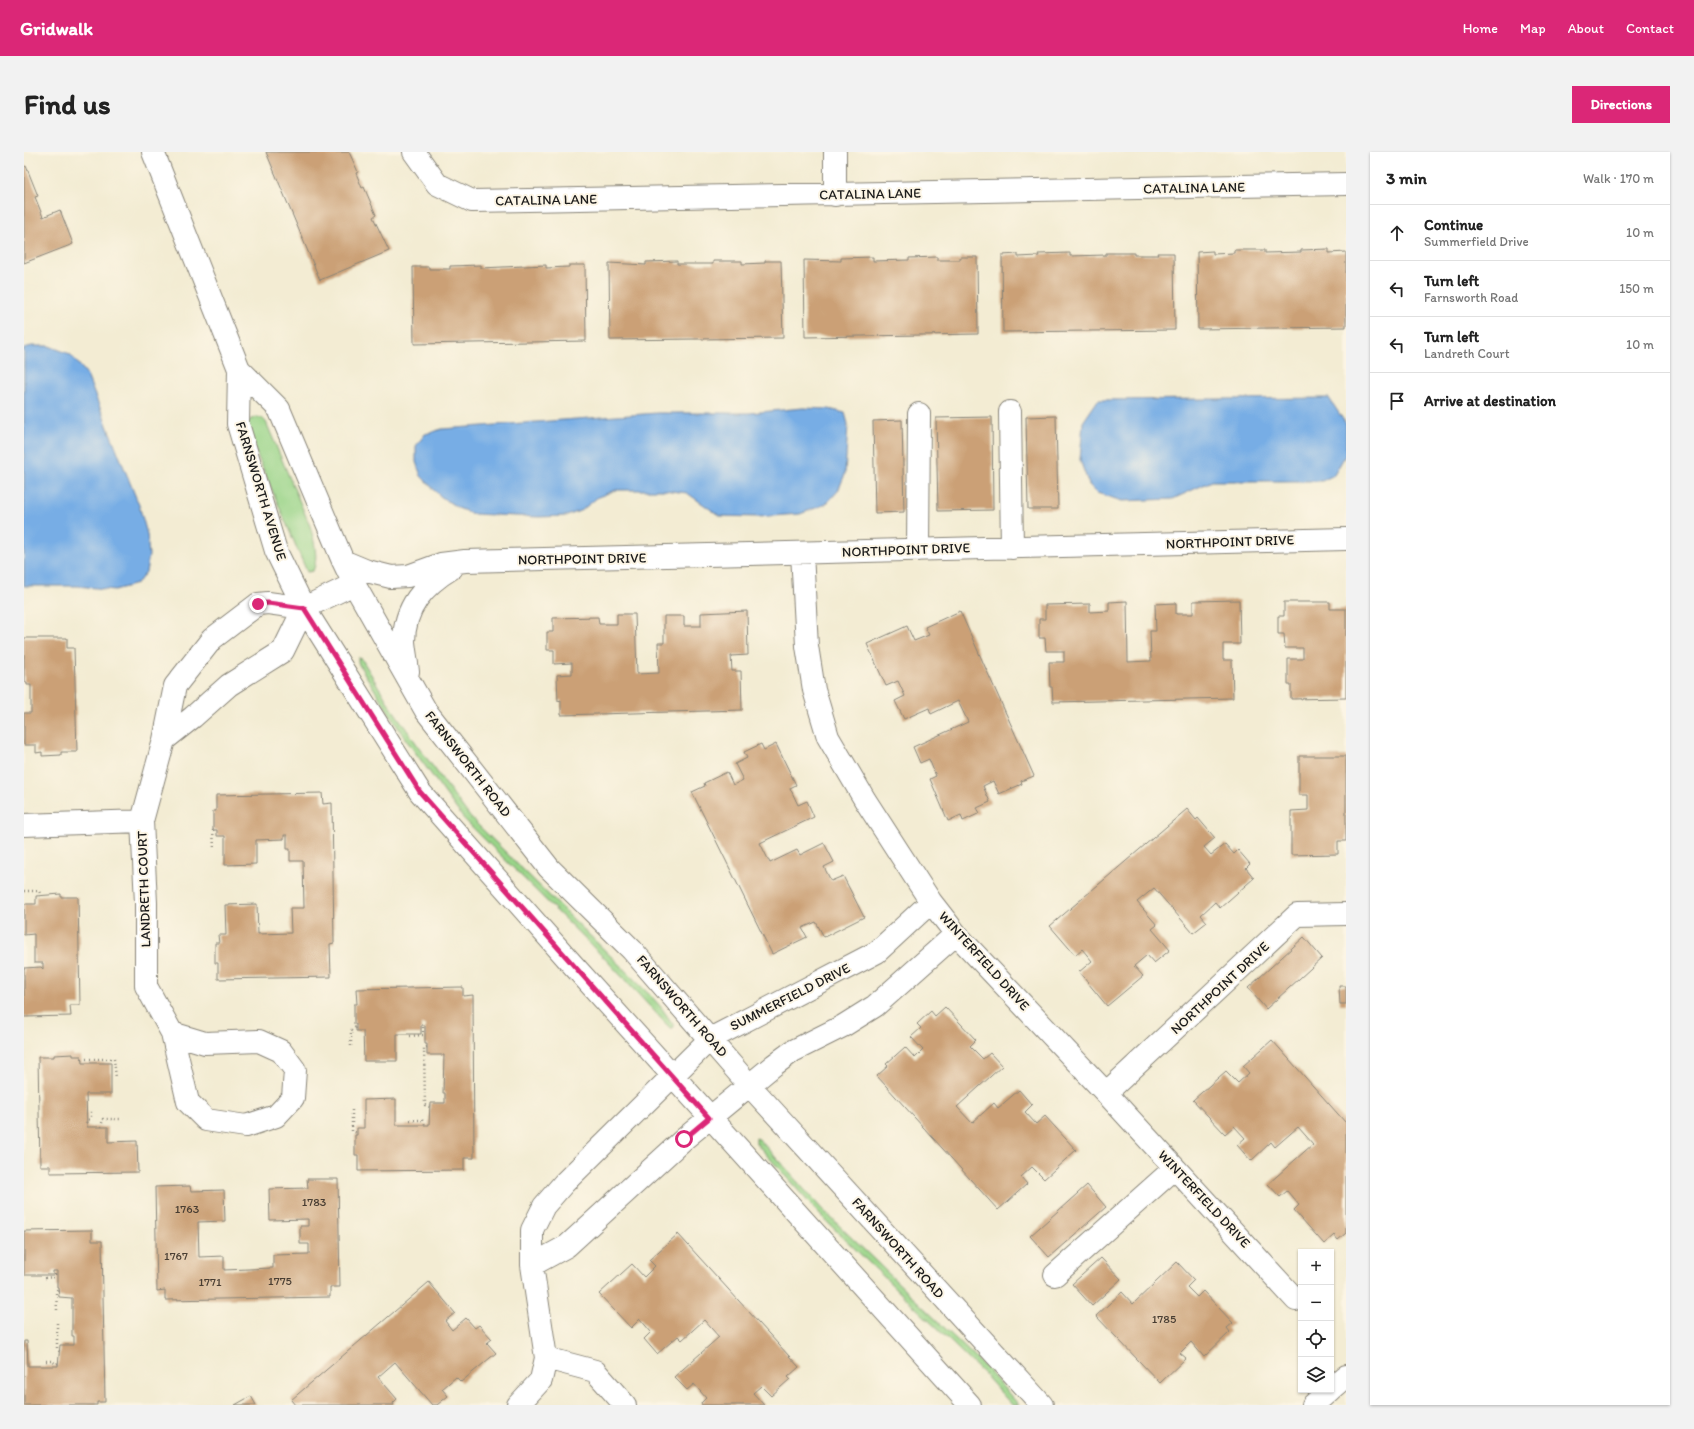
<!DOCTYPE html>
<meta charset="utf-8">
<style>
:root{--surface:#fff;--page:#f2f2f2;--text:#222;--muted:#767676;--line:#e0e0e0;--accent:#db2777}
body{margin:0;font-family:Itim,sans-serif;background:var(--page);color:var(--text)}
.controls{position:absolute;right:12px;bottom:12px;display:grid;overflow:hidden;border-radius:0px;box-shadow:0 1px 3px #0004}
.controls button{width:36px;height:36px;display:grid;place-items:center;padding:0;border:0;border-bottom:1px solid var(--line);background:var(--surface);color:var(--text);font:20px sans-serif}
.stop{position:absolute;width:12px;height:12px;margin:-9px;border:3px solid #db2777;border-radius:50%;background:#fff}
.stop.end{background:#db2777;border-color:#fff;box-shadow:0 1px 4px #0008}
.list{margin:0;padding:0;list-style:none}
h2{display:flex;justify-content:space-between;align-items:center;height:52px;margin:0;padding:0 16px;font-size:17px}
h2 small{font-size:13px;font-weight:400;color:var(--muted)}
.list li{display:grid;grid-template-columns:26px 1fr auto;gap:12px;align-items:center;box-sizing:border-box;height:56px;padding:0 16px;border-top:1px solid var(--line)}
.list b{display:block;font-size:15px;white-space:nowrap}
.list p{margin:0;font-size:13px;white-space:nowrap;color:var(--muted)}
.list em{font-size:13px;font-style:normal;color:var(--muted)}
.icon{flex:none;width:22px;height:22px;fill:none;stroke:currentColor;stroke-width:2;stroke-linecap:round;stroke-linejoin:round}
.map{position:relative;flex:none;width:1322px;height:1253px;overflow:hidden;border-radius:0px}
header{display:flex;align-items:center;gap:24px;box-sizing:border-box;height:56px;padding:0 20px;background:var(--accent);color:#fff}
header strong{font-size:19px}
nav{display:flex;gap:22px;margin-inline-start:auto;font-size:14px}
.intro{display:flex;align-items:center;justify-content:space-between;box-sizing:border-box;height:96px;padding:0 24px}
h1{margin:0;font-size:28px}
.button{padding:10px 18px;border-radius:0px;background:var(--accent);color:#fff;font-size:14px;font-weight:700}
main{display:flex;gap:24px;padding:0 24px}
aside{flex:1;background:var(--surface);border-radius:0px;box-shadow:0 1px 3px #0004}
.map>svg:first-child{display:block}
.green{fill:#99d488;stroke:#5a7852}
.water{fill:#77ade5;stroke:#4a6480}
.building{fill:#cba076}
.lines{fill:none;stroke-linecap:round;stroke-linejoin:round}
.minor-casing{stroke:#888478;stroke-width:24}
.major-casing{stroke:#888478;stroke-width:24}
.path{stroke:#888478;stroke-width:2.5;stroke-dasharray:1 3;stroke-linecap:butt}
.minor{stroke:#fff;stroke-width:22}
.major{stroke:#fff;stroke-width:22}
.route{stroke:#db2777;stroke-width:5}
.labels{text-anchor:middle;dominant-baseline:central;stroke-width:4;stroke-linejoin:round;paint-order:stroke}
.number-label{font-size:12px;fill:#483d32}
.street-label{font-size:14px;fill:#1c1c1c;stroke:#fcf5e5}
</style>
<header>
<strong>Gridwalk</strong>
<nav><a>Home</a><a>Map</a><a>About</a><a>Contact</a></nav>
</header>
<div class="intro"><h1>Find us</h1><a class="button">Directions</a></div>
<main>
<div class="map">
<svg width="1322" height="1253" viewBox="0 0 1322 1253">
<rect width="100%" height="100%" fill="#fcf5e5"/>
<filter id="ink" filterUnits="userSpaceOnUse"><feTurbulence type="fractalNoise" baseFrequency=".025" numOctaves="2"/><feDisplacementMap in="SourceGraphic" scale="8" xChannelSelector="R" yChannelSelector="G"/><feConvolveMatrix kernelMatrix="1 2 1 2 8 2 1 2 1" color-interpolation-filters="sRGB"/></filter>
<filter id="wash" filterUnits="userSpaceOnUse"><feTurbulence type="fractalNoise" baseFrequency=".012" numOctaves="4" result="noise"/><feDisplacementMap in="SourceGraphic" scale="16" xChannelSelector="R" yChannelSelector="G"/><feGaussianBlur stdDeviation="0.9" result="paint"/><feColorMatrix in="noise" values="0 0 0 0 0 0 0 0 0 0 0 0 0 0 0 0 0 1.4 0 .05"/><feComposite in="paint" operator="in"/></filter>
<g filter="url(#wash)">
<rect width="100%" height="100%" fill="#f3ecd3"/>
<path class="green" d="M233,265L238,266L242,270L286,374C290,388 295,406 289,419L283,420L222,277L225,268Z
M334,506H336L339,509L365,552L399,601L446,665L628,845L637,855L650,874L649,876H646L584,810L439,666L380,585L334,511Z
M732,986L735,987L797,1056L963,1217L995,1253H988L961,1223L796,1063L732,991Z"/>
<path class="water" d="M8,194H25L46,202L62,221L115,353L123,382L125,403L122,420L113,432L91,438L53,434H0V196Z
M1305,246L1322,272V302L1310,323L1298,329H1188L1149,347L1098,349L1073,341L1065,333L1056,308L1059,270L1074,248Z
M779,256L805,257L821,261L824,272L821,322L814,339L802,352L776,362L734,365L696,364L663,341L640,338H592L574,345L558,358L543,364L514,365L449,362L434,356L416,344L397,324L392,310V294L401,282L418,277L633,261H725Z"/>
<g id="blocks">
<path class="building" d="M242,0H325L334,20L332,21L338,36L340,35L352,63L349,65L365,99L296,128Z
M2,14L14,44L11,45L19,65L36,58L49,92L0,111V15Z
M1305,97V101L1322,100V175L1174,177L1173,100L1189,99V102L1210,101V98H1241V101L1277,100V98Z
M1046,101V104L1082,103V101H1110V103H1134L1133,101H1150L1151,178L979,180L978,103L994,102V105L1015,104L1014,102Z
M849,105V109L885,108V106L913,105V108H936V105H953L954,182L781,185L780,108L817,109V106Z
M653,109V112H689V109H718V112L741,111V109H757L759,186L586,188L585,111L622,113V110Z
M457,113V116L522,113V116L545,115V113H561L562,189L390,192L389,115H405V117H426V114Z
M1032,264L1034,357H1004L1002,265Z
M968,265L969,358L914,359L912,266Z
M878,268L880,360L851,361L849,269Z
M1215,448L1216,492H1199V508H1208L1209,546L1029,550L1028,535H1026L1025,510H1040V499H1022L1021,486H1015V467H1021V453L1066,452V460L1085,459V450L1103,449L1104,510L1127,509L1126,479H1132L1131,452L1152,451V462H1169V449Z
M1260,450H1306V457H1322V546L1267,547V533H1264V507H1279V496H1261L1260,482H1254V464H1260Z
M723,459L724,503L707,504L708,519H717L718,558L537,563V548L534,549L533,523L548,522V511L530,512V498H523V480H529V466L574,465L575,472H593V462H611L613,522L635,521L634,491H640V464H660V474H677V461Z
M936,459L1010,624L997,629L998,632L975,642L969,629L959,634L966,650L953,656L956,661L939,669L937,663L924,669L906,627L912,624L905,607L896,611L889,595L944,570L934,549L907,562L905,556L880,567L871,549L881,544L874,529L862,534L843,492L883,474L890,489L905,483L901,475Z
M0,486H43V496H50L53,600H37V603L18,604V600L12,601V593H0V561H7V533H3V530H0Z
M737,592L740,598L752,592L772,633L766,636L774,653L783,649L790,665L736,691L746,711L773,698L776,703L800,691L810,710L800,715L807,729L819,724L840,765L800,785L792,770L778,776L783,785L748,802L668,640L681,634L680,631L703,620L709,633L719,628L711,612L723,606L720,600Z
M1275,604H1322V689H1314V702L1267,703V659L1284,658V643H1275Z
M298,641L299,652L308,651L310,791L306,792L307,825L194,827V811H191V791H195L194,783H202L201,753L233,752L234,782L267,781L266,756H280L279,709H266V697H263V683H260V687L232,688V712L201,713V684H193V678H189V659H192V643Z
M1163,657L1172,668L1174,666L1191,686L1180,695L1187,703L1201,692L1210,702L1214,698L1226,712L1222,716L1230,726L1196,756L1191,750L1177,763L1183,770L1169,781L1130,736L1113,750L1133,773L1128,777L1146,798L1130,811L1123,803L1110,814L1119,824L1083,854L1055,820L1068,809L1058,797L1051,803L1026,774Z
M37,742V745H54L56,853H46L47,864L0,865V816L17,815L19,817V811H10V782L0,783V752H12V744Z
M1280,785L1298,806L1242,857L1224,836Z
M1315,834H1322V852H1316Z
M439,835V844L449,843L450,1006H440V1018L334,1019V1003H331V983H333V976H340V948L372,947V973H405L406,951H421V941H419L420,903H403V892H401V873H397V882H373V909H340L339,879H332V872H330V852H333L332,837Z
M921,855L952,888L946,894L959,907L966,901L978,914L933,955L948,971L970,951L974,956L995,938L1008,953L1001,960L1012,972L1021,964L1052,998L1020,1027L1008,1015L997,1025L1003,1032L974,1058L853,924L864,914L862,912L881,895L891,906L899,898L887,885L897,876L893,872L907,859L911,864Z
M1248,888L1322,971V1081L1314,1088L1310,1083L1300,1092L1270,1058L1275,1053L1263,1039L1256,1045L1244,1032L1289,992L1274,975L1251,995L1247,990L1227,1009L1213,993L1221,986L1210,974L1201,982L1169,948L1202,919L1214,931L1225,921L1219,914Z
M49,902V904H57L58,911H87V942H62L63,975H84V990L113,989L114,1020L26,1021V1014H16L14,905H30V903Z
M283,1027H314L316,1135H306V1145L141,1148V1138L133,1139L131,1035L166,1034L167,1039L200,1038L201,1069L174,1070L175,1105L200,1104V1118L249,1116V1103L285,1102V1092H276V1074H284V1067L246,1068L245,1037L284,1036Z
M1063,1033L1082,1055L1025,1105L1006,1084Z
M68,1078V1089H78L81,1250H73V1253H0V1189H3L4,1214H34L36,1193H50V1184H48V1146L35,1145L34,1135H33V1119H29V1123H0V1079Z
M654,1082L775,1215L764,1225L766,1227L747,1244L737,1234L729,1241L740,1253H678L677,1251L682,1246L670,1232L663,1238L650,1225L695,1185L680,1168L658,1188L654,1184L633,1202L620,1187L627,1180L616,1167L607,1176L575,1142L608,1112L620,1125L631,1114L625,1108Z
M1077,1106L1097,1127L1068,1154L1048,1132Z
M1153,1110L1170,1128L1163,1135L1173,1145L1179,1139L1209,1171L1203,1176L1206,1180L1180,1205L1167,1190L1156,1201L1162,1206L1136,1231L1072,1164L1098,1140L1109,1152Z
M405,1130L431,1161L421,1169L428,1178L442,1166L451,1176L455,1173L468,1187L463,1191L472,1201L437,1230L432,1225L418,1237L424,1244L413,1253H408L371,1210L354,1225L373,1247L369,1251L370,1253H271L267,1248Z
M227,1244L232,1253H211Z"/>
</g>
</g>
<g filter="url(#ink)">
<use href="#blocks" fill-opacity="0" stroke="#888478" stroke-width="1"/>
<g class="lines">
<defs>
<path id="minor" d="M129,0L215,217L255,257L319,409L330,432L402,559L525,716L608,798L726,934L1018,1253
M390,0L413,32L448,49L1322,32
M811,0V43
M215,217L214,272L252,399L280,456L396,640L549,813L946,1253
M986,260L988,396
M894,398L895,262
M778,401L783,494L790,538L804,585L841,648L907,750L932,782L1082,941L1272,1148
M319,409L343,419L367,425L384,424L417,412L441,409L1322,387
M384,520C383,510 381,500 380,490C380,455 400,433 428,416
M140,588L169,565L205,533L259,499L280,456
M0,673L118,669
M148,881L181,891L235,889L257,899L271,918L269,946L252,964L222,974L182,968L164,950L148,881L122,834V751L118,669L140,588L151,534L188,487L234,452L244,451L280,456L330,432
M1082,941L1273,763L1322,762
M508,1113L543,1094L660,987L750,913L769,899L819,874L851,854L932,782
M1031,1123L1151,1016
M522,1206L571,1219L601,1253
M494,1253L517,1228L522,1206L508,1113V1078L520,1054L540,1031L686,887L853,800L907,750"/>
<path id="major" d="M1307,1237L1322,1224
M1289,1253L1306,1238"/>
</defs>
<use href="#minor" class="minor-casing"/>
<use href="#major" class="major-casing"/>
<path class="path" d="M189,678L190,696
M0,739H15L17,744
M386,884L399,883V873
M327,894V878L332,875
M403,895L400,896L401,953L406,955
M58,907H90L92,926
M328,958V979L333,981
M386,968H398L401,973
M62,971L67,965V958
M77,975L79,967H97
M21,1126L31,1125V1119
M33,1158L32,1140L34,1136
M33,1171V1196L36,1200
M22,1209H28L32,1212L34,1211"/>
<use href="#minor" class="minor"/>
<use href="#major" class="major"/>
</g>
</g>
<g class="lines" filter="url(#ink)">
<path class="route" d="M234,452L244,451L280,456L396,640L685,966L660,987"/>
</g>
<g class="labels">
<g class="number-label">
<text x="290" y="1050">1783</text>
<text x="163" y="1057">1763</text>
<text x="152" y="1104">1767</text>
<text x="256" y="1129">1775</text>
<text x="186" y="1130">1771</text>
<text x="1140" y="1167">1785</text>
</g>
<g class="street-label">
<text transform="translate(1170 36) rotate(-1)">CATALINA LANE</text>
<text transform="translate(846 42) rotate(-1)">CATALINA LANE</text>
<text transform="translate(522 48) rotate(-1)">CATALINA LANE</text>
<text transform="translate(237 339) rotate(73)">FARNSWORTH AVENUE</text>
<text transform="translate(1206 390) rotate(-2)">NORTHPOINT DRIVE</text>
<text transform="translate(882 398) rotate(-2)">NORTHPOINT DRIVE</text>
<text transform="translate(558 407) rotate(-1)">NORTHPOINT DRIVE</text>
<text transform="translate(444 612) rotate(52)">FARNSWORTH ROAD</text>
<text transform="translate(120 737) rotate(-92)">LANDRETH COURT</text>
<text transform="translate(960 809) rotate(48)">WINTERFIELD DRIVE</text>
<text transform="translate(1196 836) rotate(-43)">NORTHPOINT DRIVE</text>
<text transform="translate(766 845) rotate(-27)">SUMMERFIELD DRIVE</text>
<text transform="translate(658 854) rotate(49)">FARNSWORTH ROAD</text>
<text transform="translate(1180 1047) rotate(47)">WINTERFIELD DRIVE</text>
<text transform="translate(874 1096) rotate(48)">FARNSWORTH ROAD</text>
</g>
</g>
</svg>
<div class="controls">
<button>+</button>
<button>−</button>
<button><svg class="icon" aria-label="locate" viewBox="0 0 24 24"><circle cx="12" cy="12" r="6"/><path d="M12 2v4M12 18v4M2 12h4M18 12h4"/></svg></button>
<button><svg class="icon" aria-label="layers" viewBox="0 0 24 24"><path d="M12 4l9 5-9 5-9-5zM3 14l9 5 9-5"/></svg></button>
</div>
<div class="stop" style="left:660px;top:987px"></div>
<div class="stop end" style="left:234px;top:452px"></div>
</div>
<aside>
<h2>3 min<small>Walk · 170 m</small></h2>
<ul class="list">
<li><svg class="icon" aria-label="ahead" viewBox="0 0 24 24"><path d="M12 20V5M6 11l6-6 6 6"/></svg><div><b>Continue</b><p>Summerfield Drive</p></div><em>10 m</em></li>
<li><svg class="icon" aria-label="left" viewBox="0 0 24 24"><path d="M17 20v-9H6M10 6l-5 5 5 5"/></svg><div><b>Turn left</b><p>Farnsworth Road</p></div><em>150 m</em></li>
<li><svg class="icon" aria-label="left" viewBox="0 0 24 24"><path d="M17 20v-9H6M10 6l-5 5 5 5"/></svg><div><b>Turn left</b><p>Landreth Court</p></div><em>10 m</em></li>
<li><svg class="icon" aria-label="arrive" viewBox="0 0 24 24"><path d="M6 21V4h12l-3 4 3 4H6"/></svg><div><b>Arrive at destination</b></div></li>
</ul>
</aside>
</main>
